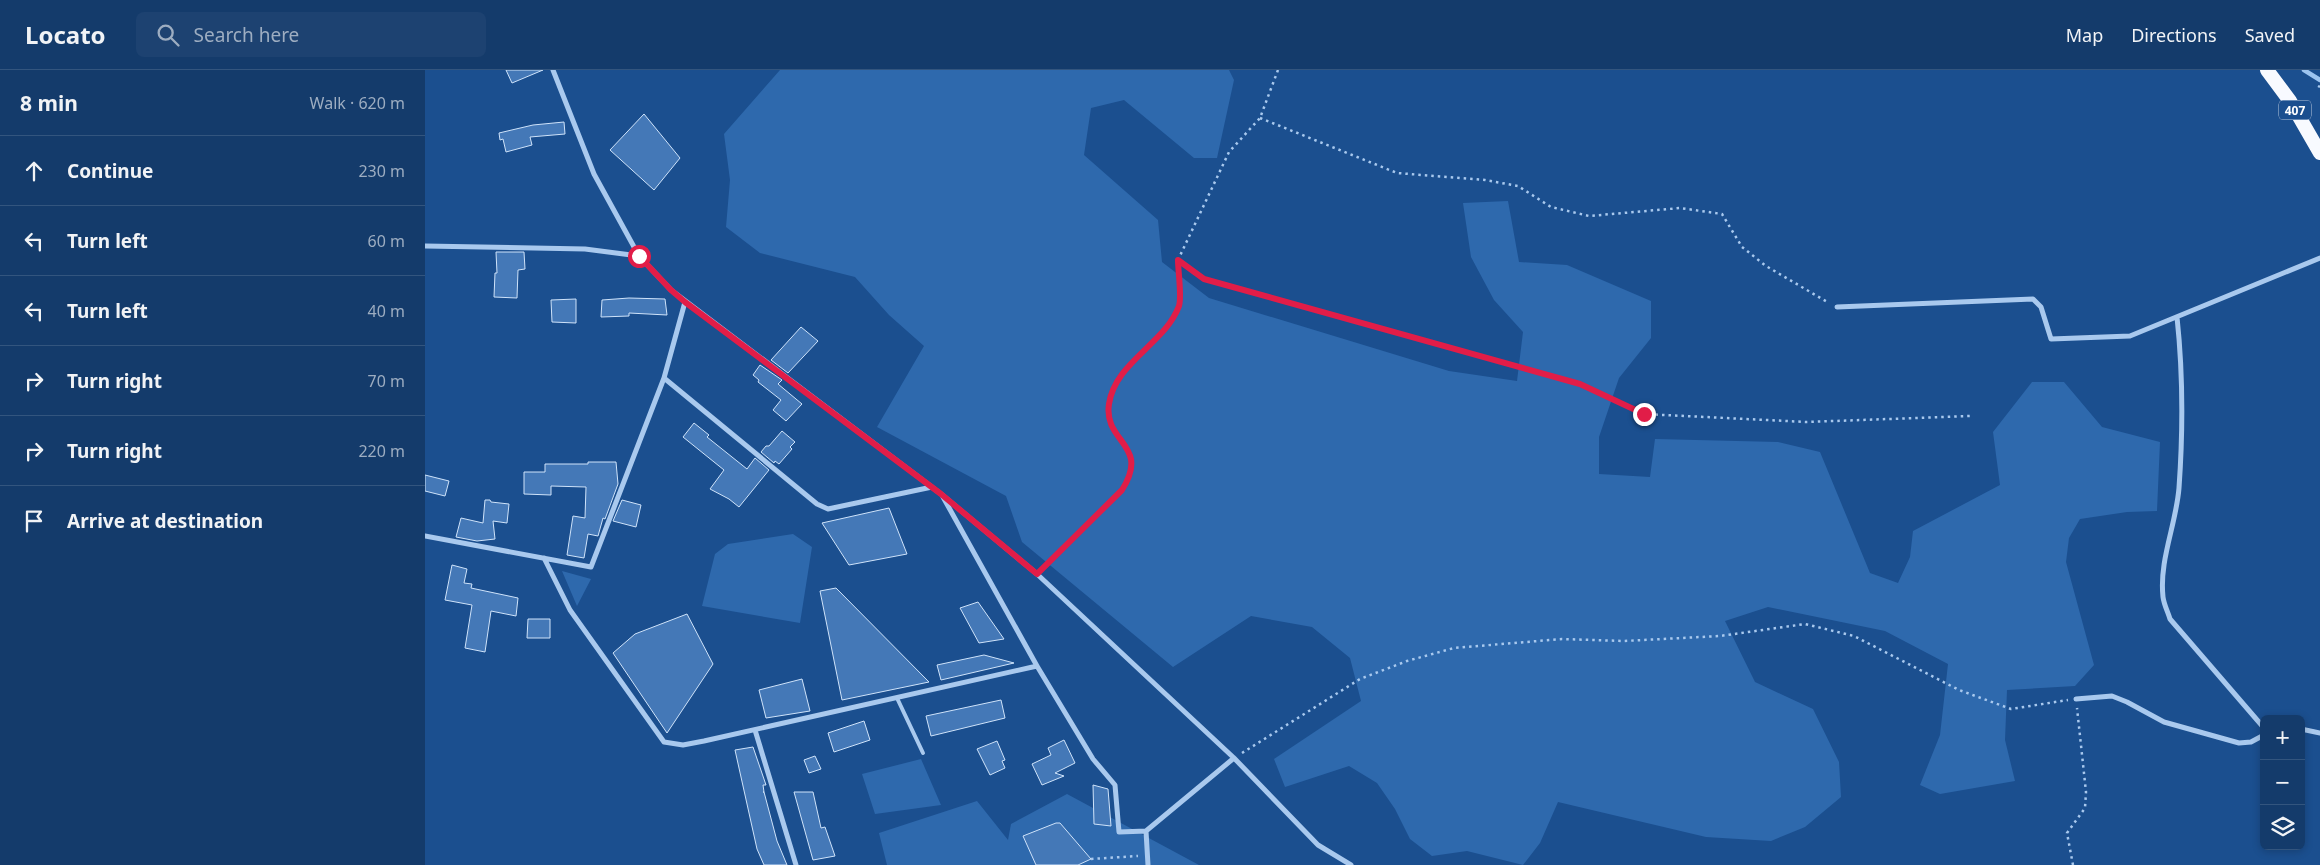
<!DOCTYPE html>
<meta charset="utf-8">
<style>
:root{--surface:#143b6b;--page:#1d4271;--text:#f1f3f6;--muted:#9dadc1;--line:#33557e}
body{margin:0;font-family:"Noto Sans",sans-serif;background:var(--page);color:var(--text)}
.controls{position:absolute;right:15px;bottom:15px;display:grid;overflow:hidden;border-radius:8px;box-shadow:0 2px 8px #0003}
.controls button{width:45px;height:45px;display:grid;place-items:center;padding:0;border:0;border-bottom:1px solid var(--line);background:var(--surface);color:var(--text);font:25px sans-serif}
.stop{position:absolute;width:15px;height:15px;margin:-11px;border:4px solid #e11d48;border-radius:50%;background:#fff}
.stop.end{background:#e11d48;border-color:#fff;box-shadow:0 1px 5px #0008}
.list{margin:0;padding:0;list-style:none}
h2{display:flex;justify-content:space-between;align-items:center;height:65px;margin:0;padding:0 20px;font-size:21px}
h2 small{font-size:16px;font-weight:400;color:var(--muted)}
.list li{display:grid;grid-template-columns:32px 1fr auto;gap:15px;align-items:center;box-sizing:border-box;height:70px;padding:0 20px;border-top:1px solid var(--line)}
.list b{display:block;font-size:19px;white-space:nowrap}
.list em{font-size:16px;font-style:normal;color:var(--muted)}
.icon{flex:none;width:28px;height:28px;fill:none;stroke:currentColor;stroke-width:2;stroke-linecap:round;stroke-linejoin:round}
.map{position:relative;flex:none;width:1895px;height:795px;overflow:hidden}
header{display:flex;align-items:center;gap:30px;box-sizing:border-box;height:70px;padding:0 25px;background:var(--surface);border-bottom:1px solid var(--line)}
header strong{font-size:24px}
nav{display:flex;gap:28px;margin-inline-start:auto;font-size:18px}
.search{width:350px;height:45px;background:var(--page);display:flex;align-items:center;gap:12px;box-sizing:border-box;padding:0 18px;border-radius:8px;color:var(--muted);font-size:19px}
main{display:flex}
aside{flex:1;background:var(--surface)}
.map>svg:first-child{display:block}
.green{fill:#2e69ad}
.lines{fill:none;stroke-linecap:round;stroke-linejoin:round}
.stream{stroke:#9cc4f0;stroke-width:4.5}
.building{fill:#4478b7;stroke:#cfe3fa}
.path{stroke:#a9c9ee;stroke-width:2.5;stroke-dasharray:2.5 4;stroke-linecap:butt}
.service{stroke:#a9c9ee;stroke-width:4}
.minor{stroke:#a9c9ee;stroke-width:5}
.trunk{stroke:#f8faff;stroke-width:14}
.route{stroke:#e11d48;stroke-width:6}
.labels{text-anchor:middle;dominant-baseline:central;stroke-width:4;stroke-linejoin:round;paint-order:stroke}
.shield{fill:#1b4f8f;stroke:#bbcadd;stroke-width:1}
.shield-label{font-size:12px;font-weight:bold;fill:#fff}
</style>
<header>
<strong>Locato</strong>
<div class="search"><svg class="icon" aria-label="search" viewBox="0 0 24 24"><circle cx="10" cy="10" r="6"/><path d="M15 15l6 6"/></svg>Search here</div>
<nav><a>Map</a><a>Directions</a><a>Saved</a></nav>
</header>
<main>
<aside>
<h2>8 min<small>Walk · 620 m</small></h2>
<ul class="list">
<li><svg class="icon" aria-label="ahead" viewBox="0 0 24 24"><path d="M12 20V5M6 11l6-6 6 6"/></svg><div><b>Continue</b></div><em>230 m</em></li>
<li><svg class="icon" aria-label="left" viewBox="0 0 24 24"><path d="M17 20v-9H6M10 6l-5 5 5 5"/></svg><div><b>Turn left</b></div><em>60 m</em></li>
<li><svg class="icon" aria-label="left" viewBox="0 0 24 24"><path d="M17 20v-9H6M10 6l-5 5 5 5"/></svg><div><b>Turn left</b></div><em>40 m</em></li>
<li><svg class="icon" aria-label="right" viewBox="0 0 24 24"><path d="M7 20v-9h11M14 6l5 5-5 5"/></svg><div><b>Turn right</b></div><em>70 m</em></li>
<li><svg class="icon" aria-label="right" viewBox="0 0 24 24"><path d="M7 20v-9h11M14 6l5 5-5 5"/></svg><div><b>Turn right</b></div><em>220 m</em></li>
<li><svg class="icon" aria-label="arrive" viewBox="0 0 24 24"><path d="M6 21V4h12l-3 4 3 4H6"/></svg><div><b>Arrive at destination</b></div></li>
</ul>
</aside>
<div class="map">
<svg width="1895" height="795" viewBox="0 0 1895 795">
<rect width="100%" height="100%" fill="#1b4f8f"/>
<path class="green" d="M355,0H804L809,10L792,88H769L699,30L666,38L659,85L733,150L737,192L784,228L1024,301L1092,311L1098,262L1069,230L1046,187L1038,133L1083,131L1094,192L1142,195L1226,231V268L1194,308L1174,367V404L1225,407L1230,369L1353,372L1395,382L1445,503L1473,513L1485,487L1488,461L1575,415L1568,362L1607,312H1639L1677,357L1735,372L1732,441L1702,442L1655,449L1644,468L1641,492L1669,595L1650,616L1582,620L1580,670L1590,711L1515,724L1495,715L1515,665L1523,594L1460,561L1343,537L1300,551L1330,612L1388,639L1414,692L1416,727L1380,757L1346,771L1281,767L1133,732L1115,773L1098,795L1042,781L1007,786L985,769L970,739L952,713L924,696L860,717L849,689L936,631L925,588L887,557L826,546L748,597L597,472L581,426L452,357L499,276L464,245L430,207L335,183L301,157L305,110L299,64Z
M368,464L387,477L375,553L277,536L290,484L303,474Z
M137,501L166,509L152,536Z
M496,689L516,735L450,744L437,704Z
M642,724L774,795H462L454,763L552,731L583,770L586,754Z"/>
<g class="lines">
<path class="stream" d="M1879,0L1895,10"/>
</g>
<path class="building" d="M81,0H118L87,13Z
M219,44L255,88L229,120L185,80Z
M139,52L140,64L105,67L107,75L81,82L78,69L75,70L74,63L108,55Z
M71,182H99L100,199L93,200L92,228L69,227L70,203H72Z
M204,228L240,229L242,245L204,243V246L176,247L177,230Z
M151,229V253L127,252L126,230Z
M376,257L393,271L363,303L346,290Z
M335,295L357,310L353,314L377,334L361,351L348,340L356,330L333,312L334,310L328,305Z
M269,353L284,365L282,367L322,399L330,388L344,400L314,437L304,429L285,419L299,400L258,367Z
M357,361L370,372L365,377L367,379L354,394L350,391L349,393L336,382L341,376H344Z
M163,392H191L193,414L180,449L178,448L173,466L163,464L159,488L142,485L148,446L160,448L161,417L126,416V425L99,424V402H120V394H163Z
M0,405L24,411L20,426L0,421Z
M60,430H65L66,432L84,434L82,453L68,451L70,469L52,471L31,467L36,448L58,453Z
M197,430L216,435L211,457L188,451Z
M464,438L482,484L424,495L397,453Z
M27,495L42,499L39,513L47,514L46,518L93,528L91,546L66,541L60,582L40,578L47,535L20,530Z
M411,518L504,612L417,630L395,521Z
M553,532L579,569L554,573L535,538Z
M262,544L288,594L242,663L188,583L210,564Z
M103,549H125V568H102Z
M559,585L589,593L516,610L512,595Z
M377,609L385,641L341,648L334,620Z
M576,630L580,648L506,666L501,646Z
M439,651L445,670L409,682L403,663Z
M639,670L650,693L630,703L639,706L617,715L607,694L626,685L623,678Z
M572,671L580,690L577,691L580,698L565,705L552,679Z
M328,677L341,715H338L339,722H338H339L352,771L362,795H339L332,779L310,680Z
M390,686L396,699L384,703L379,690Z
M668,715L683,719L686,756L669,754Z
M369,722H388L396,758L400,757L410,786L388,790Z
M631,753H635L666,789L653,795H611L598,766Z"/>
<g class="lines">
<path class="path" d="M853,0L835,48L804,82L753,190L779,209L1155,314L1219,344L1382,352L1545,346
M1893,16L1895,17
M835,48L972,103L1060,110L1093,116L1126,137L1164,146L1255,138L1297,144L1317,177L1341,196L1404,233
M619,498L697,420C726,374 678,373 684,334C690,292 740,274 754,236C757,226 753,201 753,190
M817,683L935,609L982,591L1029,578L1137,569L1199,571L1295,566L1380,554L1429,566L1534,620L1586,639L1643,630
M666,789L713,786
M1648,795L1642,763L1660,738L1661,722L1652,638"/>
<path class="service" d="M472,628L498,683"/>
<path class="minor" d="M128,0L169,104L214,186L246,220L516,424L612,504L809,688L893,775L926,795
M0,176L160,179L214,186
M1412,237L1608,229L1616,237L1626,269L1705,266L1895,188
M1752,247C1758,303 1758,362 1754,418C1751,455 1734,490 1738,527C1739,535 1743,542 1745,549L1839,658
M239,308L392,434L403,439L507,417
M0,466L166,497L239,308L260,232
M119,488L145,540L239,672L258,675L279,671L612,596L518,427
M612,596L668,689L690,715L694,762L721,761
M1651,629L1687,626L1702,632L1739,652L1814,673L1826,672L1839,665
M1876,659L1895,663
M330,660L371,795
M723,795L721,761L809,688"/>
<path class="trunk" d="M1842,0L1865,31L1895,83"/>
</g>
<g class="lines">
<path class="route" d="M214,186L246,220L260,232L516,424L612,504L697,420C726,374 678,373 684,334C690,292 740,274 754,236C757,226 753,201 753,190L779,209L1155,314L1219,344"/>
</g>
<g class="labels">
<rect class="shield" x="1854" y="30.5" width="32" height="19" rx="4"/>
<g class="shield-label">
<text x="1870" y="40">407</text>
</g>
</g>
</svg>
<div class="controls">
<button>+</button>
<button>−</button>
<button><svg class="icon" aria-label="layers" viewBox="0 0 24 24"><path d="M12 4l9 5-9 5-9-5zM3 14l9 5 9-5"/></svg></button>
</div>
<div class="stop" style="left:214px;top:186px"></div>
<div class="stop end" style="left:1219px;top:344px"></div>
</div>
</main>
